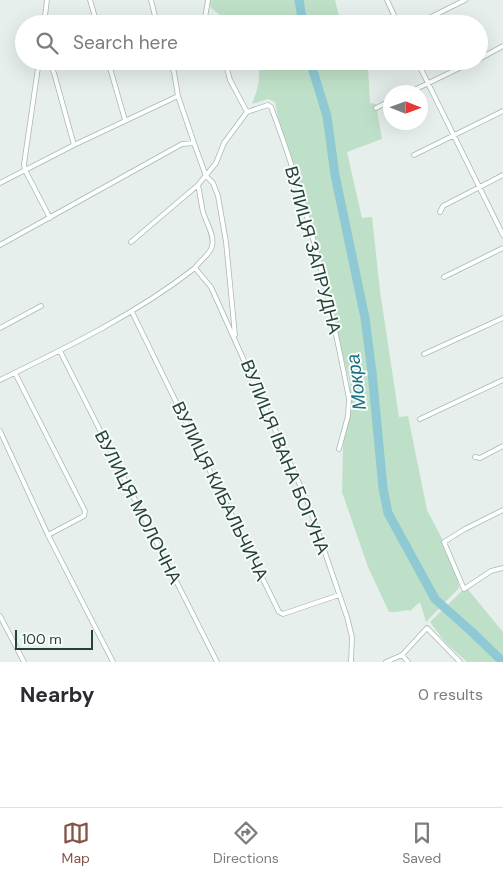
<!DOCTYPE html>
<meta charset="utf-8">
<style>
:root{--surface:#fff;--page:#f7f7f7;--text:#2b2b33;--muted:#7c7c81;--line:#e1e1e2;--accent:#855347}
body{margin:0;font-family:"DM Sans",sans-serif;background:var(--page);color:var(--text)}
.compass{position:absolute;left:383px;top:85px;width:45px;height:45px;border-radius:50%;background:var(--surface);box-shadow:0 5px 20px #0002;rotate:91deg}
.scale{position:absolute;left:15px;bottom:12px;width:78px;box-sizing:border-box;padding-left:5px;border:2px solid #24423a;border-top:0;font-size:14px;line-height:18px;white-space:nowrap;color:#24423a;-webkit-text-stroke:4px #f7fbf9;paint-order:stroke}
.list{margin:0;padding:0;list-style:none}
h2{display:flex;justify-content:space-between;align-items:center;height:65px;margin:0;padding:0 20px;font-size:21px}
h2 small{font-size:16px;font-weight:400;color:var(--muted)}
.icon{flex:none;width:28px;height:28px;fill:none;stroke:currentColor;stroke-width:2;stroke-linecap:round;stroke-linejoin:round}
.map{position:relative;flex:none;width:503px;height:662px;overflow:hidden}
.search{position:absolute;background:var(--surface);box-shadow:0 5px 20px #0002;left:15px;right:15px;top:15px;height:55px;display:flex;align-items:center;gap:12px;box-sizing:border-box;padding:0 18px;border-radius:28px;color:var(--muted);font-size:19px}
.sheet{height:145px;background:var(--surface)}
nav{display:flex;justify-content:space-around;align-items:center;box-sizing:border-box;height:70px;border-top:1px solid var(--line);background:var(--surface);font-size:14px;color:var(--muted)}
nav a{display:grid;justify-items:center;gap:2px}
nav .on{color:var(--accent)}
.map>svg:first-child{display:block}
.green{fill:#bfe0c8}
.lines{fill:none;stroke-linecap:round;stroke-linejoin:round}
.river{stroke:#8ec9d4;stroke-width:9}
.street-casing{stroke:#a8b8b2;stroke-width:5.5}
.street{stroke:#fff;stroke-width:4}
.labels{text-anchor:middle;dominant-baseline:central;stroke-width:4;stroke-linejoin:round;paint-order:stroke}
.street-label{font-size:18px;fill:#24423a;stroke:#f7fbf9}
.water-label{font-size:19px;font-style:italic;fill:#1c6f80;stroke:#f7fbf9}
</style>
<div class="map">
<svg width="503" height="662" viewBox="0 0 503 662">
<rect width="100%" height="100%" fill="#e6efeb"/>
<path class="green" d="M209,0H335L341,24H232L211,8Z
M256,61H363L364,67H368L370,103L376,104L382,139L347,152L362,218L372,217L380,291L399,417L408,416L427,510L449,552L457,576L459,588L426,622L420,602L410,611L408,610L396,612H389L368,567L342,492L343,450L344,430L349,406L350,383L340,345L331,294L280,130L275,102L268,99L252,104C257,90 263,76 256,61Z
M466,587L503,632V662H467L445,642L430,622Z"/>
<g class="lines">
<path class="river" d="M299,0L303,24
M310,61L327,116L335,175L365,318L372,372L383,488L388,513L435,599L472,632L503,662"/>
<defs>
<path id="street" d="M90,0L97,24
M151,0L157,24
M387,0L398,24
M44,24L47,0
M204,24L208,0
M417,24L465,0
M479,59L503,46
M39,61L24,164L25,170L50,218
M48,61L54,73L74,145
M108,61L125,120
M169,61L174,72L178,96L194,143L206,176L213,183L218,196L226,242L235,335
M225,61L230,80L247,112
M417,61L503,235
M410,92L474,61
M376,108L390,101
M247,112L268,105L271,107C307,201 330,300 349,399L348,416L339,449
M414,155L503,111
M0,183L74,145L178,96
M440,212L443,206L503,175
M131,242L198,185L216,163L224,143L247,112
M0,245L182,144L194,143
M195,268L211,287L308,503L347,617L352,637L351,662
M444,277L503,248
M132,312L279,612L283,614L339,595
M0,328L41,306
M60,351L217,662
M424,354L503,318
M15,373L85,511L84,516L48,535
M0,380C68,347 136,314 195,268C200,260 210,255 212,246C215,236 206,222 203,212C201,203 200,194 198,185
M420,419L503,380
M0,431L48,535L113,662
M475,457L480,458L503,446
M503,510L465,529L444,542L464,589L491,571L503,568
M0,616L24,662
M402,655L408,662
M386,662L402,655L427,628L460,662"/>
</defs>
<use href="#street" class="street-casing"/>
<use href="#street" class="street"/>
</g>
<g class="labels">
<g class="street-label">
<text transform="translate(313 250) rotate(75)">ВУЛИЦЯ ЗАПРУДНА</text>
<text transform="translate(285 457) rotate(68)">ВУЛИЦЯ ІВАНА БОГУНА</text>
<text transform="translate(220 491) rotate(64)">ВУЛИЦЯ КИБАЛЬЧИЧА</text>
<text transform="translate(138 507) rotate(63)">ВУЛИЦЯ МОЛОЧНА</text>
</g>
<g class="water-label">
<text transform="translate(356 382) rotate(-97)">Мокра</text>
</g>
</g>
</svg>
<svg class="compass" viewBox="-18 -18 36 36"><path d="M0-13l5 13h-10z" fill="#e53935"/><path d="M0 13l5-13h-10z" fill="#7c7c81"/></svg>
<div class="scale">100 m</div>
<div class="search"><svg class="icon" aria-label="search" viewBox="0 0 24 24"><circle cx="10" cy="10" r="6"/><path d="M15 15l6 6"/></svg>Search here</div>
</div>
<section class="sheet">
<h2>Nearby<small>0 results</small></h2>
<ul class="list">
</ul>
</section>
<nav>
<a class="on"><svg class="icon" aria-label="map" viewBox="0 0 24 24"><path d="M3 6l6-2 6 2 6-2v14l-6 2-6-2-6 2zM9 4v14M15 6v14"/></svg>Map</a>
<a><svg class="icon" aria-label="directions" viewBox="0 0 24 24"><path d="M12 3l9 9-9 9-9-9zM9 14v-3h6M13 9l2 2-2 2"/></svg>Directions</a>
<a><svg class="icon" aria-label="saved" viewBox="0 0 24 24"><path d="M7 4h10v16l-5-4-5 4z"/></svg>Saved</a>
</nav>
